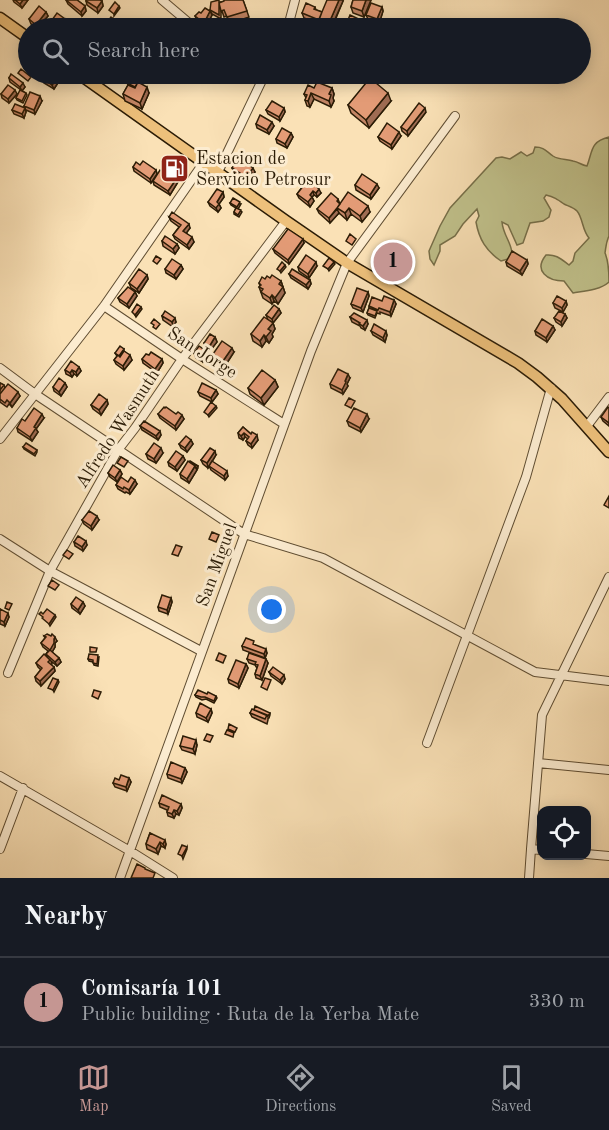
<!DOCTYPE html>
<meta charset="utf-8">
<style>
:root{--surface:#171b24;--page:#242831;--text:#f1f3f6;--muted:#9ea1a6;--line:#363941;--accent:#c59692}
body{margin:0;font-family:"Old Standard TT",serif;background:var(--page);color:var(--text)}
.controls{position:absolute;right:18px;bottom:18px;display:grid;overflow:hidden;border-radius:12px;box-shadow:0 3px 15px #0003}
.controls button{width:54px;height:54px;display:grid;place-items:center;padding:0;border:0;border-bottom:2px solid var(--line);background:var(--surface);color:var(--text);font:30px sans-serif}
.you{position:absolute;left:272px;top:610px;width:21px;height:21px;margin:-15px;border:4px solid #fff;border-radius:50%;background:#1a73e8;box-shadow:0 0 0 9px #1a73e833}
.badge{display:grid;place-items:center;width:39px;height:39px;border-radius:50%;background:var(--accent);color:#111;font-size:20px;font-weight:700}
.pin{position:absolute;translate:-50% -50%;border:3px solid #fff;box-shadow:0 2px 6px #0006}
.list{margin:0;padding:0;list-style:none}
h2{display:flex;justify-content:space-between;align-items:center;height:78px;margin:0;padding:0 24px;font-size:26px}
h2 small{font-size:20px;font-weight:400;color:var(--muted)}
.list li{display:grid;grid-template-columns:39px 1fr auto;gap:18px;align-items:center;box-sizing:border-box;height:90px;padding:0 24px;border-top:2px solid var(--line)}
.list b{display:block;font-size:22px;white-space:nowrap}
.list p{margin:0;font-size:20px;white-space:nowrap;color:var(--muted)}
.list em{font-size:20px;font-style:normal;color:var(--muted)}
.icon{flex:none;width:33px;height:33px;fill:none;stroke:currentColor;stroke-width:2;stroke-linecap:round;stroke-linejoin:round}
.map{position:relative;flex:none;width:609px;height:878px;overflow:hidden}
.search{position:absolute;background:var(--surface);box-shadow:0 3px 15px #0003;left:18px;right:18px;top:18px;height:66px;display:flex;align-items:center;gap:15px;box-sizing:border-box;padding:0 21px;border-radius:33px;color:var(--muted);font-size:22px}
.sheet{height:168px;background:var(--surface)}
nav{display:flex;justify-content:space-around;align-items:center;box-sizing:border-box;height:84px;border-top:2px solid var(--line);background:var(--surface);font-size:16px;color:var(--muted)}
nav a{display:grid;justify-items:center;gap:3px}
nav .on{color:var(--accent)}
.map>svg:first-child{display:block}
.green{fill:#c1c28c;stroke:#766f49;stroke-width:1.5}
.lines{fill:none;stroke-linecap:round;stroke-linejoin:round}
.minor-casing{stroke:#5f4d32;stroke-width:10}
.major-casing{stroke:#2b1c06;stroke-width:13}
.minor{stroke:#fcecd0;stroke-width:8}
.major{stroke:#edc07b;stroke-width:10}
.wall{fill:#c38565;stroke:#2b1c06;stroke-width:1.5}
.shaded-wall{fill:#9f6c53;stroke:#2b1c06;stroke-width:1.5}
.building{fill:#e39b76;stroke:#2b1c06;stroke-width:1.5}
.labels{text-anchor:middle;dominant-baseline:central;stroke-width:6;stroke-linejoin:round;paint-order:stroke}
.poi-label{font-size:18px;fill:#2b1c06;stroke:#fcecd0;text-anchor:start}
.street-label{font-size:18px;fill:#2b1c06;stroke:#fcecd0}
</style>
<div class="map">
<svg width="609" height="878" viewBox="0 0 609 878">
<rect width="100%" height="100%" fill="#fae1b6"/>
<filter id="stains"><feTurbulence type="fractalNoise" baseFrequency=".00333" numOctaves="4"/><feColorMatrix values="0 0 0 0 .2 0 0 0 0 .09 0 0 0 0 .02 0 0 0 .5 -.17"/></filter>
<radialGradient id="worn" r=".72"><stop offset=".6" stop-color="#630" stop-opacity="0"/><stop offset="1" stop-color="#630" stop-opacity=".3"/></radialGradient>
<path class="green" d="M609,137V236C606,242 606,247 605,253C609,262 609,272 609,282C600,290 585,291 573,293L564,281C548,281 533,271 546,255C556,254 561,259 569,265L573,261L575,253L589,238C582,230 583,218 577,211C573,207 568,206 564,204C557,199 554,197 546,195L544,198L551,210L549,217L543,221L530,223L523,243L517,245L508,225L502,222C503,235 512,243 512,254L508,259L501,261C486,251 479,239 476,222L479,216L477,209L463,224L455,236L440,245V251L434,265L430,259L429,251L440,226L450,208L496,158L502,157L510,159L521,152L527,156L533,153L535,147C544,147 546,151 553,156C559,160 566,159 573,161C579,162 581,165 587,166C593,150 590,142 609,137Z"/>
<g class="lines">
<defs>
<path id="minor" d="M162,0L195,28
M286,28L290,19L295,0
M218,172L265,74
M104,306L182,359L284,424
M0,368L35,394L244,534L323,558L535,672L609,681
M587,426L609,397
M0,439L104,306L204,162
M0,539L50,571L201,651
M8,673L50,571L118,450L135,428L182,359L286,221
M427,743L526,477L551,388
M538,763L609,770
M0,776L130,851L173,878
M0,849L23,788
M531,849L542,715L609,577
M586,854L609,856
M120,878L311,351L347,263L455,116
M529,878L531,849L542,850"/>
<path id="major" d="M0,18L28,38
M79,74L286,221L347,263L518,363L537,377L562,399L609,452"/>
</defs>
<use href="#minor" class="minor-casing"/>
<use href="#major" class="major-casing"/>
<use href="#minor" class="minor"/>
<use href="#major" class="major"/>
</g>
<path class="wall" d="M13,0H28L22,8L14,2Z
M66,0H77L85,6L86,11L82,16L68,4Z
M243,0L249,17L229,24L227,16L224,17L221,8V19L212,14L210,10L220,2Z
M353,0H371L364,17L353,13L351,7Z
M86,1H102L103,6L98,13L87,5Z
M343,1L332,28L304,18L302,13L315,7L316,10L322,12Z
M382,7L383,11L379,24L368,19L366,15Z
M46,12L48,16L38,28L31,24L29,19Z
M201,13L212,15L206,27L197,20L195,16Z
M132,74H150L147,80L143,78L144,80L141,84L149,93L142,109L125,101L123,94L128,85L127,83Z
M9,78L25,87L22,91L26,93L27,95L23,103L17,100L16,98L21,90L10,82Z
M61,78L54,89L44,83L43,79Z
M314,88H332L334,94L333,98L334,101L331,107L314,99L310,107L307,106L305,100L306,98L304,94Z
M1,94H17L9,103L2,98Z
M42,101L35,114L26,110V112L24,118L14,114L12,110L25,108L24,106Z
M391,101L369,128L351,113L348,105Z
M284,108L285,112L280,121L268,114L266,110Z
M426,112L408,136L402,131L401,127Z
M256,124L274,126L269,134L257,128Z
M291,133L293,137L287,148L277,143L276,139Z
M401,136L392,149L380,141L378,137Z
M252,162L249,165L255,172L253,175L254,177L250,183L234,172L232,168Z
M140,165L156,170L157,174L151,183L134,171L133,167Z
M153,181L178,182L170,195L154,185Z
M302,183L321,193L317,197L314,195L312,197L314,201L310,207L299,198L297,194L303,186Z
M355,185L379,188L371,199L356,190Z
M223,192L224,197L219,204L221,208L218,212L210,206L208,202Z
M338,199L340,204L370,212L362,222L351,214L347,220L339,213L330,223L319,213L317,209Z
M230,203L241,204L238,209L242,212L239,217L234,214V212L236,208L231,205Z
M169,217L190,228L186,233L194,242L189,249L175,239L173,235L179,227L171,221Z
M162,241L177,244L179,248L175,254L163,246Z
M304,243L289,264L275,253L273,249Z
M381,256L408,264L404,271L382,260Z
M527,260L528,264L522,275L507,266L506,262Z
M181,265L183,269L176,279L166,273L165,269Z
M317,266L309,278L299,271L298,267Z
M289,274L310,280L311,284L308,289L291,278Z
M147,275L148,279L139,293L131,288L129,283Z
M270,278L281,281L285,293L278,304L274,301L272,304L263,298L259,287L260,286L259,283L265,279Z
M124,292H135L137,296L129,308L120,302L118,298Z
M368,292L369,296L363,312L353,308L351,304Z
M394,300L396,304L391,316L380,312V314L377,313L375,318L368,315L367,313L369,308V306L382,301Z
M566,301L567,305L563,312L555,308L553,303Z
M279,309L281,313L273,323L268,320L266,315Z
M565,314L567,318L562,326L556,322L554,318Z
M162,316L176,322L173,327L163,320Z
M350,317L368,324L365,330L361,328L360,326L352,322Z
M273,323L275,329L272,334L273,337L269,343L266,341L262,347L253,341L251,334Z
M553,326L555,330L547,342L536,335L535,331Z
M371,331L387,335L385,342L373,335Z
M215,337L217,342L210,351L205,347L204,343Z
M124,349V351L132,360L124,370L116,364L114,360L117,356L115,353Z
M206,351L208,355L203,362L196,358L194,353Z
M234,352L225,366L214,358L213,354Z
M149,355L162,359L163,363L157,373L143,363L142,359Z
M79,367L81,371L77,376L74,374L72,377L66,374L65,370Z
M350,378L347,384L348,386L343,394L331,388L330,384Z
M275,380L278,387L264,405L250,394L248,388Z
M0,383L4,385L5,388L20,396L12,407L9,404L7,407L0,402Z
M65,383L67,387L61,396L54,391L53,387Z
M216,390L218,394L212,402L200,396L198,392Z
M107,400L108,404L101,415L93,409L91,405Z
M609,408V426L603,421L601,417Z
M158,414H176L184,419L176,430L160,418Z
M44,418L36,429L38,432L32,441L18,432L17,428L25,421Z
M369,419L361,432L349,426L347,421Z
M140,426L161,435L158,440L142,430Z
M243,427L258,440L252,448L248,445L246,441L248,439L245,437L243,440L239,438L238,433Z
M191,440L193,444L187,452L181,448L179,444Z
M23,447L37,450V452L35,456L24,449Z
M163,453L156,463L148,459L146,454Z
M216,455L212,462L228,476L225,480L211,470L209,466L208,468L203,464L201,460Z
M183,456L185,460L177,471L169,466L168,462Z
M189,462L198,466V468L189,483L181,478L180,474Z
M120,470L122,474L117,482L110,477L108,473Z
M128,482L137,484L130,494L126,492L125,493L118,489L116,485Z
M82,520H99L92,530L84,524Z
M74,542L87,545L83,551L75,546Z
M171,598L172,602L168,614L159,611L158,607Z
M83,602L85,606L80,614L72,608L71,604Z
M0,609L9,617L5,626L0,624Z
M44,636L57,641L55,643V647L52,652L59,658L61,662L57,666L51,661L52,664L51,665L54,667L55,671L41,686L36,681L35,677L41,670L38,667L36,663L47,657L46,654L48,651L43,647L41,643L45,638Z
M255,645L267,653L265,658L268,663L262,680L256,678L255,674L257,668L255,665L249,663L247,659L265,658L243,650L242,646Z
M99,657L98,666L94,665L93,662L89,661L88,659Z
M246,664L248,668L239,688L229,683L228,679Z
M269,672L285,679L282,684L271,676Z
M207,694L216,696L217,698L214,703L206,699L202,700L196,697L195,695Z
M211,709L212,713L208,722L197,717L196,713Z
M250,713H270V715L269,718H268V720L267,724L252,717Z
M197,745L195,754L182,750L180,746Z
M185,768L187,772L182,783L168,778L167,774Z
M129,778L131,782L127,791L115,787L113,783L119,780Z
M159,803L181,804L182,808L179,815L176,814L174,818L168,816L167,812V810L160,807Z
M150,833L166,844L165,848L161,846L158,854L147,849L146,844Z"/>
<path class="shaded-wall" d="M23,0H28L22,8L20,4Z
M339,0H343V1L331,28L329,23Z
M366,0H371L364,17L362,11Z
M102,1L103,6L98,13L97,8Z
M85,6L86,11L82,16L81,12Z
M119,6L120,8L114,16V14Z
M382,7L383,11L379,24L377,19Z
M210,11L212,15L206,27L204,23Z
M46,12L48,16L37,28L36,25Z
M65,19L67,23L63,28H58Z
M361,20L362,24L360,28H357Z
M60,74L61,78L54,89L52,85Z
M146,74H150L147,80L145,75Z
M142,76L144,80L138,92L136,87Z
M23,83L25,87L22,91L20,87Z
M147,87L149,93L142,109L140,103Z
M332,88L334,94L333,98L334,101L331,107L329,101V94Z
M15,90L17,94L9,103L8,99Z
M311,93L314,99L310,107L308,101Z
M388,93L391,101L369,128L366,120Z
M40,96L42,101L35,114L34,110Z
M25,108L26,112L24,118L22,114Z
M284,108L285,112L280,121L279,117Z
M425,108L426,112L408,136L407,131Z
M272,122L274,126L269,134L267,130Z
M399,132L401,136L392,149L391,145Z
M291,133L293,137L287,148L285,144Z
M250,157L252,162L248,168L246,163Z
M253,168L255,172L253,175L254,177L250,183L249,179L250,172Z
M156,170L157,174L151,183L150,179Z
M177,178L178,182L170,195L168,191Z
M377,184L379,188L371,199L370,195Z
M319,189L321,193L317,197L316,193Z
M313,191L314,195L312,197L314,201L310,207L308,202L310,195Z
M223,192L224,197L219,204L221,208L218,212L216,208L217,202Z
M368,206L370,212L362,222L360,216Z
M349,208L351,214L347,220L345,213Z
M337,209L339,213L330,223L329,218Z
M189,224L190,228L185,235L183,231Z
M192,237L194,242L189,249L187,245Z
M303,239L304,243L289,264L288,260Z
M177,244L179,248L175,254L173,249Z
M406,260L408,264L404,271L402,267Z
M527,260L528,264L522,275L520,271Z
M316,262L317,266L309,278L308,274Z
M334,262L335,264L329,271L328,269Z
M181,265L183,269L176,279L174,275Z
M285,265L286,267L281,273L280,271Z
M147,275L148,279L139,293L137,289Z
M310,280L311,284L308,289L306,285Z
M281,281L285,293L278,304L275,298L279,284Z
M135,292L137,296L129,308L127,304Z
M368,292L369,296L363,312L361,308Z
M272,295L274,301L272,304L270,298Z
M394,300L396,304L391,316L390,312Z
M566,301L567,305L563,312L562,308Z
M141,307L142,309L136,317L135,315Z
M279,309L281,313L273,323L272,319Z
M565,314L567,318L562,326L561,322Z
M175,318L176,322L173,327L172,322Z
M367,320L368,324L365,330L363,326Z
M273,323L275,329L272,334L273,337L269,343L266,337L268,329Z
M553,326L555,330L547,342L546,338Z
M386,331L387,335L385,342L383,338Z
M264,335L266,341L262,347L260,341Z
M215,337L217,342L210,351L209,347Z
M232,348L234,352L225,366L223,361Z
M206,351L208,355L203,362L201,358Z
M130,355L132,360L124,370L123,366Z
M162,359L163,363L157,373L155,369Z
M79,367L81,371L77,376L76,372Z
M72,370L74,374L72,377L70,373Z
M348,374L350,378L347,384L348,386L343,394L342,390Z
M275,380L278,387L264,405L261,398Z
M65,383L67,387L61,396L59,392Z
M216,390L218,394L212,402L211,398Z
M18,392L20,396L12,407L10,403Z
M107,400L108,404L101,415L99,410Z
M216,406L217,408L209,417L208,415Z
M42,414L44,418L36,429L38,432L32,441L30,437L34,427Z
M367,414L369,419L361,432L360,428Z
M182,415L184,419L176,430L175,426Z
M160,431L161,435L158,440L156,436Z
M244,433L245,437L243,440L241,436Z
M257,435L258,440L252,448L251,444Z
M191,440L193,444L187,452L185,448Z
M161,448L163,453L156,463L154,459Z
M215,451L216,455L208,468L207,463Z
M183,456L185,460L177,471L175,467Z
M195,466L197,470L189,483L187,479Z
M120,470L122,474L117,482L115,478Z
M227,471L228,476L225,480L224,476Z
M135,480L137,484L130,494L129,490Z
M97,516L99,520L92,530L91,526Z
M86,541L87,545L83,551L82,547Z
M171,598L172,602L168,614L167,610Z
M83,602L85,606L80,614L78,610Z
M8,613L9,617L5,626L4,622Z
M55,615L56,617L50,626L49,624Z
M55,637L57,641L55,643V647L51,654L50,650Z
M266,649L267,653L265,658L264,654Z
M59,658L61,662L57,666L55,662Z
M266,659L268,663L262,680L260,676Z
M246,664L248,668L239,688L238,684Z
M54,667L55,671L41,686L40,681Z
M284,675L285,679L282,684L280,680Z
M58,680L59,682L54,692L53,690Z
M211,709L212,713L208,722L206,718Z
M196,740L197,745L195,754L193,749Z
M185,768L187,772L182,783L181,779Z
M129,778L131,782L127,791L126,787Z
M181,804L182,808L179,815L177,811Z
M174,810L176,814L174,818L172,814Z
M165,840L166,844L165,848L163,844Z
M160,842L161,846L158,854L156,849Z
M187,847V849L183,859L182,856Z"/>
<path class="building" d="M15,0H23L20,4Z
M66,0H77L85,6L81,12Z
M86,0H100L102,1L97,8L86,1Z
M219,0V15L210,10L211,2Z
M224,0H243L247,11L227,17L224,10L221,11L219,3L224,1Z
M327,0H339L329,23L319,19Z
M353,0H366L362,11L351,7Z
M115,2L119,6L114,14L109,10Z
M306,3L315,7L314,9L322,12L319,20L302,13Z
M371,3L382,7L377,19L366,15Z
M39,6L46,12L36,25L29,19Z
M205,8L210,11L204,23L195,16L199,12L201,13Z
M57,13L65,19L58,28H49L47,27Z
M350,15L361,20L357,28H348L349,26L346,25Z
M111,17L117,21L114,25L111,23L108,27L105,25Z
M339,23L346,26L345,28H337Z
M21,69L31,77L28,81L18,73Z
M11,74L23,83L20,87L9,78Z
M47,74H60L52,85L43,79Z
M132,74H138L142,76L135,87L127,83Z
M370,78L388,93L366,120L348,105Z
M138,82L147,87L140,103L123,94L128,85L135,88Z
M317,82L332,88L329,94L331,95L329,101L311,93L308,101L305,100L307,95L304,94L308,85L314,88Z
M8,85L15,90L8,99L1,94Z
M20,90L26,93L22,101L16,98Z
M30,92L40,96L34,110L24,106Z
M272,101L284,108L279,117L266,110Z
M419,103L425,108L407,131L401,127Z
M15,104L25,108L22,114L12,110Z
M260,115L272,122L267,130L256,124Z
M387,123L399,132L391,145L378,137Z
M282,128L291,133L285,144L276,139Z
M242,152L250,157L246,163L253,168L250,172L252,173L249,179L232,168Z
M143,161L156,170L150,179L133,167L136,162L140,165Z
M160,170L170,177L172,174L177,178L168,191L153,181Z
M362,174L377,184L370,195L355,185Z
M306,178L319,189L316,193L313,191L310,195L312,197L308,202L297,194L304,185L302,183Z
M217,189L223,192L217,202L219,204L216,208L208,202Z
M348,192L368,206L360,216L349,208L345,213L337,208Z
M331,193L338,199L337,201L340,204L337,208L329,218L317,209Z
M233,198L240,202L237,207L230,203Z
M236,208L241,210L238,215L234,212Z
M172,212L189,224L183,231L192,237L187,245L173,235L181,225L169,217Z
M288,229L303,239L288,260L273,249Z
M350,234L356,239L352,245L346,241Z
M165,236L177,244L173,249L162,241Z
M385,248L406,260L402,267L381,256Z
M512,251L527,260L520,271L506,262Z
M306,255L316,262L308,274L298,267Z
M156,256L161,259L157,264L153,261Z
M329,258L334,262L328,269L323,266Z
M172,259L181,265L174,275L165,269Z
M282,262L285,265L280,271L277,269Z
M139,269L147,275L137,289L129,283Z
M292,269L310,280L306,285L289,274Z
M272,275L281,281L279,284L283,287L275,298L272,295L270,298L261,292L263,289L259,287L261,285L259,283L262,277L265,279L267,276L270,278Z
M128,287L135,292L127,304L118,298Z
M357,288L368,292L361,308L351,304Z
M384,296L394,300L390,312L379,308L378,310L369,306L372,297L382,301Z
M557,296L566,301L562,308L553,303Z
M137,304L141,307L135,315L132,312Z
M274,305L279,309L272,319L266,315Z
M369,308L377,311L375,316L367,313Z
M165,311L175,318L172,322L162,316Z
M559,311L565,314L561,322L554,318Z
M354,313L367,320L363,326L359,324L360,323L350,317Z
M264,317L273,323L268,329L271,331L266,337L264,335L260,341L251,334Z
M154,319L160,324L156,329L153,327L154,325L151,323Z
M542,319L553,326L546,338L535,331Z
M374,324L386,331L383,338L371,331Z
M210,334L215,337L209,347L204,343Z
M222,341L232,348L223,361L213,354Z
M120,346L124,349L119,356L115,353Z
M199,346L206,351L201,358L194,353Z
M124,351L130,355L123,366L114,360L118,355L120,357Z
M151,352L162,359L155,369L142,359L146,354L149,355Z
M71,361L79,367L76,372L72,370L70,373L65,370Z
M338,369L348,374L345,381L346,382L342,390L330,384Z
M262,370L275,380L261,398L248,388Z
M59,378L65,383L59,392L53,387Z
M0,383L4,385L0,390Z
M202,383L216,390L211,398L198,392Z
M8,384L18,392L10,403L7,400L5,403L0,399V394Z
M99,394L107,400L99,410L91,405Z
M349,398L355,401L351,408L345,405Z
M211,402L216,406L208,415L204,412Z
M164,407L165,408L166,407L176,414L178,412L182,415L175,426L158,414Z
M608,407L609,408V423L601,417Z
M34,408L42,414L34,427L36,428L30,437L17,428L22,419L25,421Z
M354,408L367,414L360,428L347,421Z
M144,421L160,431L156,436L140,426Z
M243,427L251,434L252,432L257,435L251,444L246,441L249,437L244,433L241,436L238,433Z
M186,436L191,440L185,448L179,444Z
M26,443L37,450L34,454L23,447Z
M154,443L161,448L154,459L146,454Z
M210,448L215,451L207,463L201,460Z
M176,451L183,456L175,467L168,462Z
M121,457L128,461L124,467L117,463Z
M188,461L195,466L187,479L180,474Z
M190,461L198,466L196,468L195,466L189,462Z
M212,461L227,471L224,476L209,466Z
M113,465L120,470L115,478L108,473Z
M121,477L128,482L131,477L135,480L129,490L124,487L123,489L116,485Z
M609,496V508L604,505Z
M89,511L97,516L91,526L82,520Z
M212,532L219,535L216,542L209,539Z
M78,536L86,541L82,547L74,542Z
M176,545L182,547L178,556L172,554Z
M67,550L73,554L69,559L63,555Z
M52,580L59,585L55,590L48,586Z
M162,595L171,598L167,610L158,607Z
M76,597L83,602L78,610L71,604Z
M7,602L12,604L9,610L5,608Z
M0,609L8,613L4,622L0,620Z
M47,609L55,615L49,624L42,618L43,617L39,614L41,612L43,614Z
M47,634L51,636L52,634L55,637L54,639V643L50,650L41,643L46,637L44,636Z
M246,638L254,641L253,644L266,649L264,654L242,646Z
M90,647L97,648L96,652H90Z
M50,650L59,658L55,662L46,654Z
M219,653L226,656L223,663L216,660Z
M249,653L266,659L260,676L255,674L258,665L255,664L256,662L247,659Z
M44,654L50,660L48,662L54,667L40,681L35,677L42,668L36,663Z
M89,654L98,655L97,664L93,663V660L88,659Z
M236,660L246,664L238,684L228,679Z
M273,667L284,675L280,680L269,672Z
M53,678L58,680L53,690L48,688Z
M265,678L271,680L267,690L261,687Z
M94,690L101,692L98,699L92,696Z
M198,690L207,694L208,692L216,696L214,701L205,697H201L195,695Z
M200,703L211,709L206,718L196,713Z
M255,706L270,713L268,716L254,710Z
M252,709L267,715L265,719L250,713Z
M229,724L237,728L235,732L228,729Z
M227,730L234,733L233,737L225,734Z
M207,734L213,736L210,742L204,740Z
M183,736L196,740L193,749L180,746Z
M171,762L185,768L181,779L167,774Z
M121,775L129,778L126,787L113,783L115,778L119,780Z
M162,795L181,804L177,811L174,810L172,814L167,812L169,807L159,803Z
M150,833L165,840L163,844L160,842L156,849L146,844Z
M182,845L187,847L182,856L178,854Z
M137,864L145,868V869L155,873L153,878H131Z"/>
<defs>
<symbol id="fuel-square" viewBox="-11 -11 22 22"><rect x="-9" y="-9" width="18" height="18" rx="4" fill="#8f2418" stroke="#fcecd0"/><path d="M-5.5-6h7V0h2V4h1.3V-2.5L3-4.5l.8-.8L6-3V5H2.5V1h-1V6h-7ZM-4.2-4.7v3.2H.2V-4.7Z" fill="#fff"/></symbol>
</defs>
<g fill-rule="evenodd">
<use href="#fuel-square" x="158" y="152" width="33" height="33"/>
</g>
<g class="labels">
<g class="poi-label">
<text x="196" y="159">Estacion de<tspan x="196" dy="21">Servicio Petrosur</tspan></text>
</g>
<g class="street-label">
<text transform="translate(202 353) rotate(33)">San Jorge</text>
<text transform="translate(118 429) rotate(-57)">Alfredo Wasmuth</text>
<text transform="translate(217 565) rotate(-70)">San Miguel</text>
</g>
</g>
<rect width="100%" height="100%" filter="url(#stains)"/>
<rect width="100%" height="100%" fill="url(#worn)"/>
</svg>
<div class="controls">
<button><svg class="icon" aria-label="locate" viewBox="0 0 24 24"><circle cx="12" cy="12" r="6"/><path d="M12 2v4M12 18v4M2 12h4M18 12h4"/></svg></button>
</div>
<div class="you"></div>
<div class="pin badge" style="left:393px;top:262px">1</div>
<div class="search"><svg class="icon" aria-label="search" viewBox="0 0 24 24"><circle cx="10" cy="10" r="6"/><path d="M15 15l6 6"/></svg>Search here</div>
</div>
<section class="sheet">
<h2>Nearby<small></small></h2>
<ul class="list">
<li><span class="badge">1</span><div><b>Comisaría 101</b><p>Public building · Ruta de la Yerba Mate</p></div><em>330 m</em></li>
</ul>
</section>
<nav>
<a class="on"><svg class="icon" aria-label="map" viewBox="0 0 24 24"><path d="M3 6l6-2 6 2 6-2v14l-6 2-6-2-6 2zM9 4v14M15 6v14"/></svg>Map</a>
<a><svg class="icon" aria-label="directions" viewBox="0 0 24 24"><path d="M12 3l9 9-9 9-9-9zM9 14v-3h6M13 9l2 2-2 2"/></svg>Directions</a>
<a><svg class="icon" aria-label="saved" viewBox="0 0 24 24"><path d="M7 4h10v16l-5-4-5 4z"/></svg>Saved</a>
</nav>
